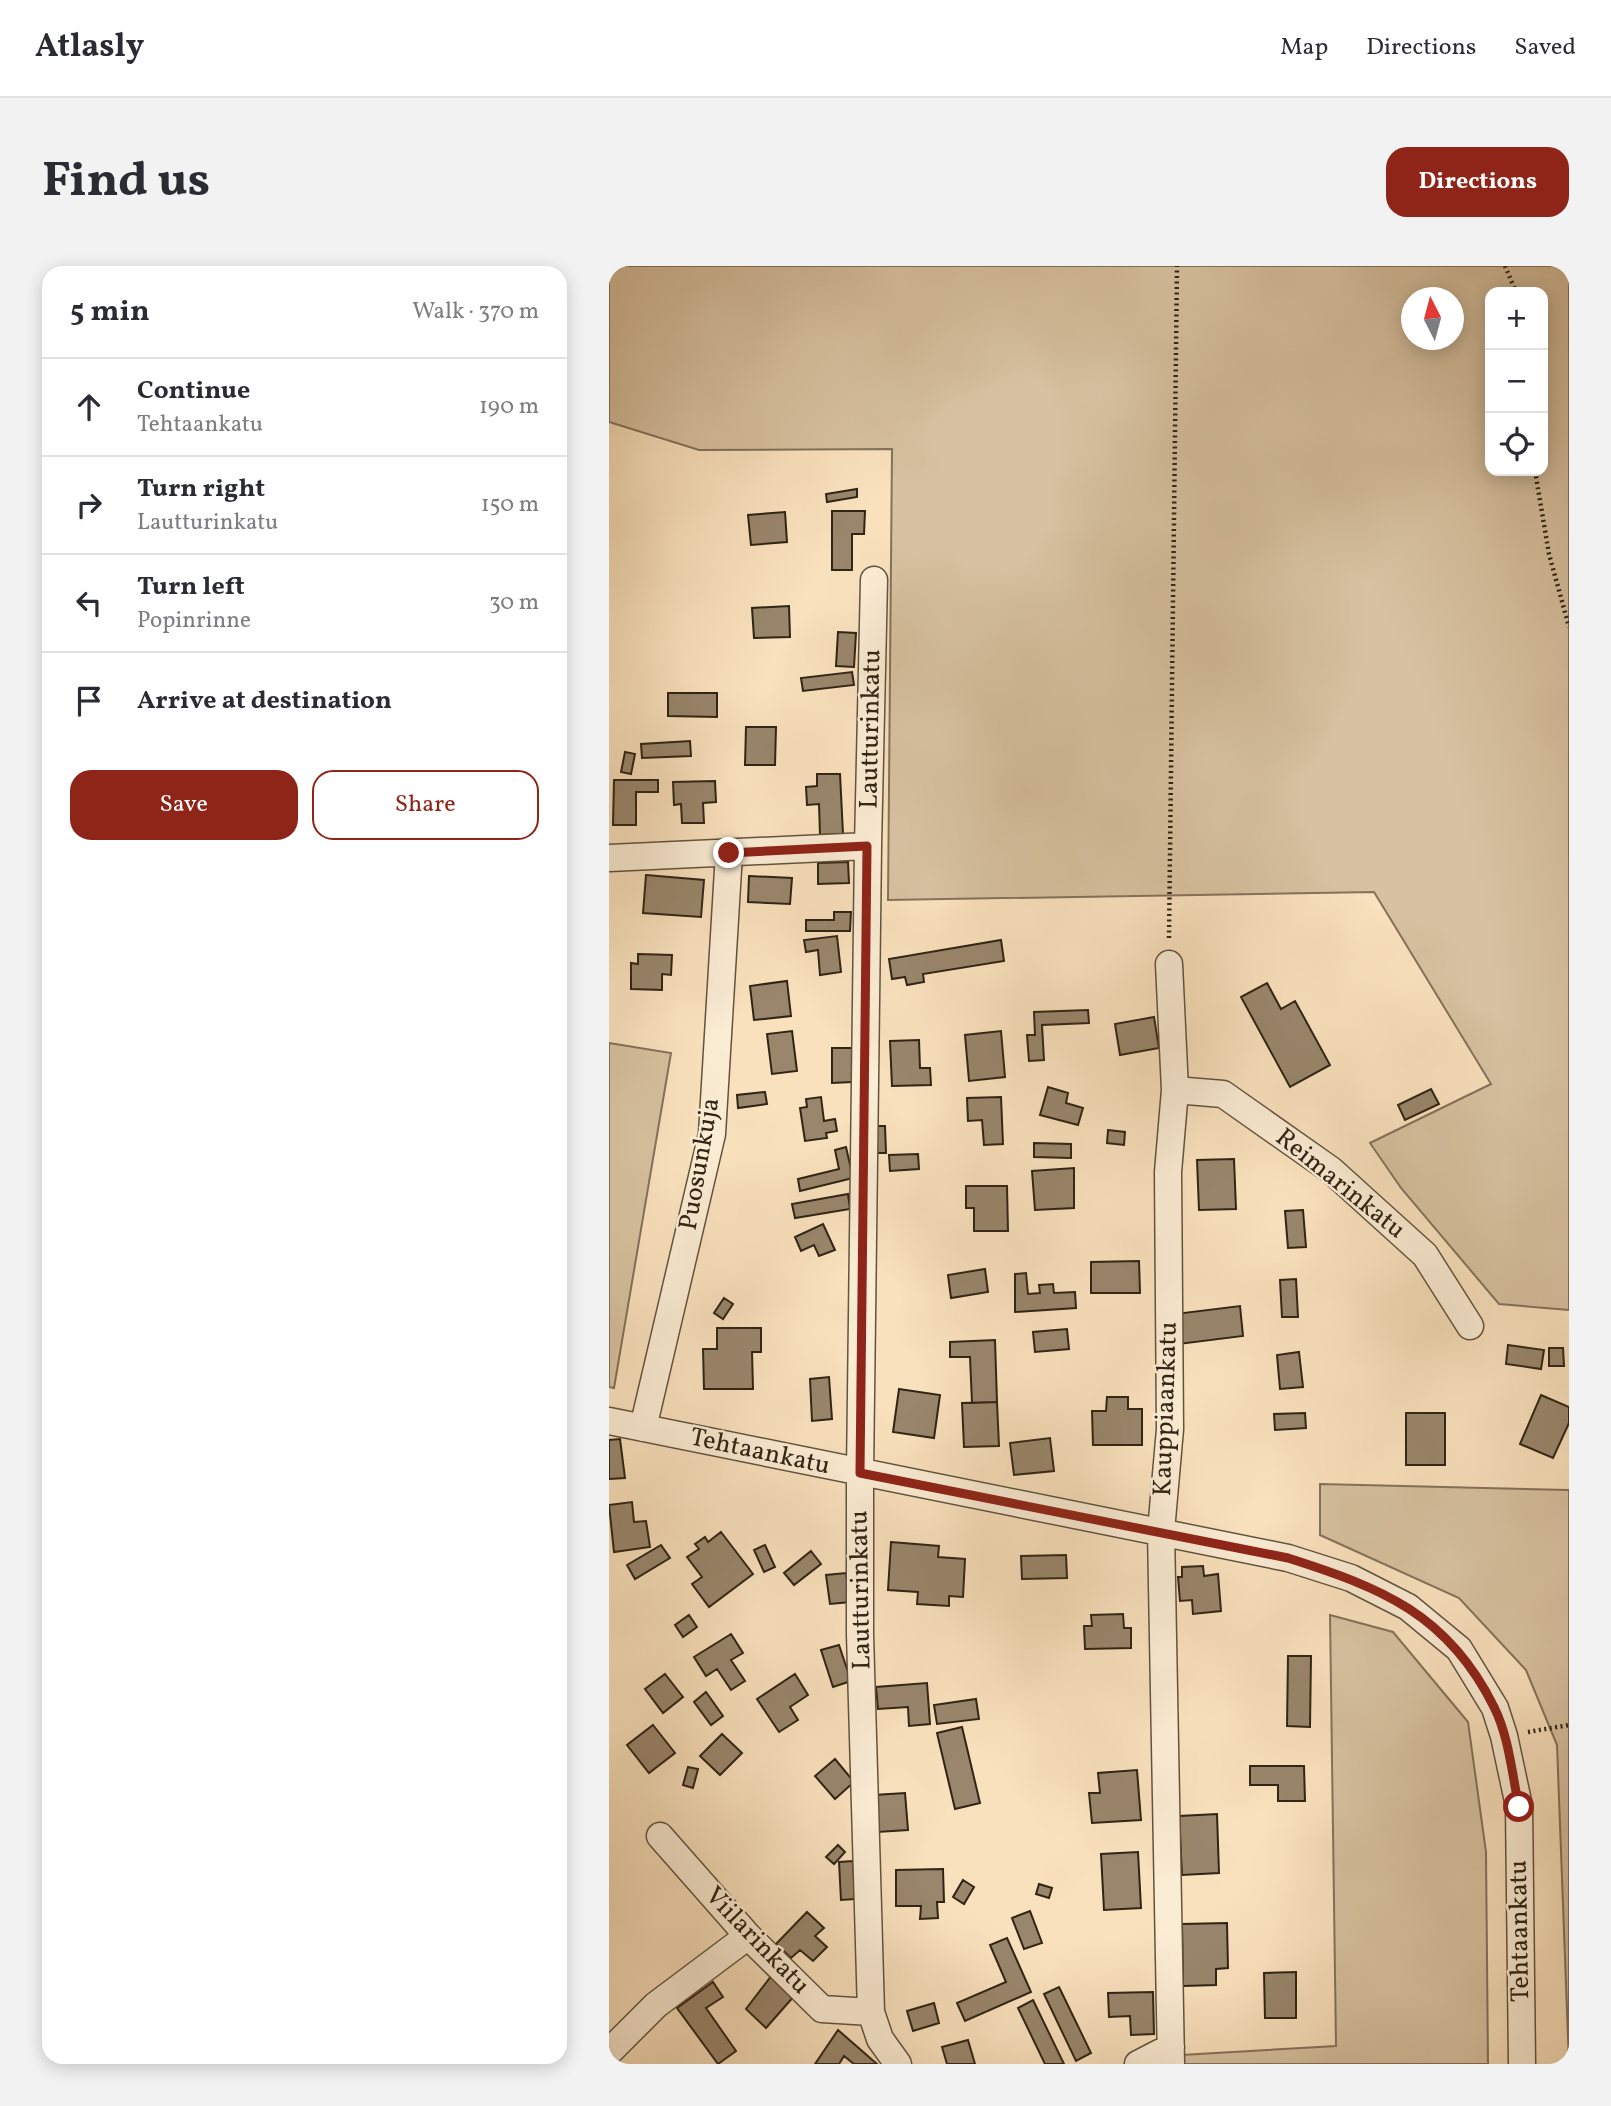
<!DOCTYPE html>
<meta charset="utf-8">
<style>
:root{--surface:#fff;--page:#f2f2f3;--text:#2b2b33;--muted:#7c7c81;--line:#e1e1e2;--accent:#8f2418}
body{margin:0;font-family:Vollkorn,serif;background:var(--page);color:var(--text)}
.controls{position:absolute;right:21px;top:21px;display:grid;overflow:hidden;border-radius:14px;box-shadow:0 4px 18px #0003}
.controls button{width:63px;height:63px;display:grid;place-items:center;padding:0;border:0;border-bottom:2px solid var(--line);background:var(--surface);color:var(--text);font:35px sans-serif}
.compass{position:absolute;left:792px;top:21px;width:63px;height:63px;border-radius:50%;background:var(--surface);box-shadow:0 4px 18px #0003;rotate:354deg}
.stop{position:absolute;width:21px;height:21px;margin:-16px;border:5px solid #8f2418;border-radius:50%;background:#fff}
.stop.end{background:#8f2418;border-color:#fff;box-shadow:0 2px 7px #0008}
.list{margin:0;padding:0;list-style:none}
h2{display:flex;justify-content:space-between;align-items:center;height:91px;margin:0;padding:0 28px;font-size:30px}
h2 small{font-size:23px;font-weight:400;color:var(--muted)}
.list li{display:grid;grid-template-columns:46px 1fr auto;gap:21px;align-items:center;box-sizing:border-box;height:98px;padding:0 28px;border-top:2px solid var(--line)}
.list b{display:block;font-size:26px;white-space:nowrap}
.list p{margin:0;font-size:23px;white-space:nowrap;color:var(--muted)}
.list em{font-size:23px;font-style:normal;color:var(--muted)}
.actions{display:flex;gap:14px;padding:21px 28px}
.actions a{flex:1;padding:16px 0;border:2px solid var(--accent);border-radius:21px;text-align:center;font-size:24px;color:var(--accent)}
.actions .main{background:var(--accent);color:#fff}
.icon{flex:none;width:38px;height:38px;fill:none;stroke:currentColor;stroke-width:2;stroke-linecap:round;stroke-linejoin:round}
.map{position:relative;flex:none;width:960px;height:1798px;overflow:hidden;border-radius:21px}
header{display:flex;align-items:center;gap:42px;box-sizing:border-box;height:98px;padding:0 35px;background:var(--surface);border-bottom:2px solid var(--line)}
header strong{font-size:33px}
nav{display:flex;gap:38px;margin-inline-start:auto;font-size:24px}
.intro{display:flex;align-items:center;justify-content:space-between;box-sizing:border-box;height:168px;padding:0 42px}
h1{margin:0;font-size:49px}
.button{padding:18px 32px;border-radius:21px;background:var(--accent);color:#fff;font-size:24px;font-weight:700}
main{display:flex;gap:42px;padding:0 42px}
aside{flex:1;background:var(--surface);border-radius:21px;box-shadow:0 4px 18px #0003}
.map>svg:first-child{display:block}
.green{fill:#d7c1a0;stroke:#84725a;stroke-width:2;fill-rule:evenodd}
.building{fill:#99866c;stroke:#302414;stroke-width:2}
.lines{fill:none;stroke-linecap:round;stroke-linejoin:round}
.minor-casing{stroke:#62533e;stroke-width:29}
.path{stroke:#302414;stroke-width:4.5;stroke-dasharray:2 3.5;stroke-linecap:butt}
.minor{stroke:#fbecd4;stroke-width:26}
.route{stroke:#8f2418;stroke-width:9}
.labels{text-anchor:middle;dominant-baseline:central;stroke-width:5;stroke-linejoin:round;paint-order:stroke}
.street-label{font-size:26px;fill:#302414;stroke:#fbecd4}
</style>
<header>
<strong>Atlasly</strong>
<nav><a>Map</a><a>Directions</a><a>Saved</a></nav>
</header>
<div class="intro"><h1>Find us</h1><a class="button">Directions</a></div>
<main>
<aside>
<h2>5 min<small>Walk · 370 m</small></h2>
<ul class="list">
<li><svg class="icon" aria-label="ahead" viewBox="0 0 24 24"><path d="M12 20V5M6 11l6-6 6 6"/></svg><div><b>Continue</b><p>Tehtaankatu</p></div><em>190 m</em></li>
<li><svg class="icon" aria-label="right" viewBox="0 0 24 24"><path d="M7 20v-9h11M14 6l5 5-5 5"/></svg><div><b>Turn right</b><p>Lautturinkatu</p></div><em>150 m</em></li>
<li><svg class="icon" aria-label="left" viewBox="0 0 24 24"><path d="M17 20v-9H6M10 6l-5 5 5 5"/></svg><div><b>Turn left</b><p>Popinrinne</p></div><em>30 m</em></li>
<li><svg class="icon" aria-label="arrive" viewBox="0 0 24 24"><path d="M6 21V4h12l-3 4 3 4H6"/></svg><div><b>Arrive at destination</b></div></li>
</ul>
<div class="actions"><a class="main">Save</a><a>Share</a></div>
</aside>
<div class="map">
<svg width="960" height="1798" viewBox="0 0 960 1798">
<rect width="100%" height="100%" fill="#f9e1bd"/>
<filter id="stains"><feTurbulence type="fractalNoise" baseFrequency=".00286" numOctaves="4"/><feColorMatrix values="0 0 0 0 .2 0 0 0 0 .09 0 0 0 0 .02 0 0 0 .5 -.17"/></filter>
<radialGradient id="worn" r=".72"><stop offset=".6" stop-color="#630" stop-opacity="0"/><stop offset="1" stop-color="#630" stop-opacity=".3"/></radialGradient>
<path class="green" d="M0,0H960V1044L890,1038L792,922L761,877L882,818L765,626L279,634L283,183L90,184L0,156ZM934,26V205H881V26ZM802,32H844V74H802Z
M0,777L62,787L5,1122L0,1121Z
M711,1218L960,1224V1798L948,1479L917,1404L850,1332L711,1269Z
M721,1349L784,1366L859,1456L877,1586L879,1798H574L573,1789L727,1780Z"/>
<path class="building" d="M248,223V231L218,236L217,228Z
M223,245H256L255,268H243V304H223Z
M176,246L178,276L142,279L139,249Z
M180,340L181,371L145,372L143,342Z
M229,366L247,367L245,401L227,400Z
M243,406L245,419L194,425L192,412Z
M59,427H108V451L59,450Z
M137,461H167L166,499H136Z
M81,475L82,490L33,492L32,478Z
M16,486L26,488L22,508L12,506Z
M208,508H231L234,568L211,569L210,538L198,539L197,521L208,520Z
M5,514H49V526H27V559H4Z
M106,515L107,536L94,537L95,557H73L72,538L65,539L64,516Z
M239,596L240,617L209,618V597Z
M37,609L95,614L92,651L34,647Z
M140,610L183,612L181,638L139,636Z
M225,646H242L241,665H197V654H225Z
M228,670L232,706L211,709L209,684L197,686L195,674Z
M392,674L395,695L314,708L315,716L298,719L296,711L283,713L280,693Z
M29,688L63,689L62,709L53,708V724L22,723V697L29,698Z
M178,715L182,750L145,754L141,720Z
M658,717L672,743L686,735L721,799L681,821L632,731Z
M479,744L480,757L433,759L435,794L420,795L418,769H426L425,746Z
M545,751L550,782L511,789L506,758Z
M183,765L188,805L163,808L158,768Z
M392,765L396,811L360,815L356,769Z
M310,774L311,802H321L322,819L283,820L281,775Z
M223,782H243V816L223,817Z
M439,821L459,827L457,837L474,842L469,859L431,849Z
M822,823L830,838L796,854L789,839Z
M156,826L158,838L129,842L128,829Z
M212,831L215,855L226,853L228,865L217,867L218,872L196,875L191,842L198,841L197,833Z
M392,831L394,878L375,879L373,854L359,855L358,832Z
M263,860H276L277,887H264Z
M499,864L516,866L515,879L498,877Z
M425,877L462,878V892L425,891Z
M237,881L244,912L191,925L189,913L230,903L226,884Z
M309,888L310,903L281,905L280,889Z
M625,893L627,943L590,944L588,894Z
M465,902V942L426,944L423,905Z
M357,920H398L399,965H365V942H357Z
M239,928L241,943L186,952L183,938Z
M694,944L697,981L679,982L676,945Z
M214,958L226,984L210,990L205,979L192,985L186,971Z
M530,995L531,1027H482V996Z
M376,1003L379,1026L342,1032L339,1009Z
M417,1007L419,1028L431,1027L430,1019L444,1018L445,1027L466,1026L467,1042L406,1046V1008Z
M687,1013L689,1051H673L671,1014Z
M115,1032L124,1038L114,1053L105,1047Z
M631,1040L634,1070L570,1078L566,1048Z
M108,1062H152V1086H143L144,1123H95L94,1083H108Z
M458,1063L460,1083L426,1086L424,1066Z
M386,1074L388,1136L363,1137L361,1091H341V1076Z
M899,1079L935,1084L932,1103L897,1098Z
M940,1082H954L955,1100H940Z
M690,1086L694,1121L671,1123L668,1089Z
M220,1111L223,1153L203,1155L201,1113Z
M290,1123L331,1129L325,1172L284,1166Z
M932,1129L960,1141V1157L944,1192L911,1178Z
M498,1131H519V1143H533V1179H484L483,1145H497Z
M388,1136L390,1180L355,1181L353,1137Z
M696,1147L697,1162L666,1164L665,1148Z
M797,1147H836V1199H797Z
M441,1172L445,1205L405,1209L401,1177Z
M11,1173L16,1212L0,1213V1174Z
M23,1236L25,1256L37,1255L41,1281L5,1286L0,1239Z
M112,1266L144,1308L100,1341L83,1318L93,1311L78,1291L90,1283L86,1278L96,1271L99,1276Z
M282,1276L330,1280L329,1291L356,1293L354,1331L340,1330V1340L308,1338L309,1326L279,1324Z
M52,1279L61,1292L26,1313L18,1299Z
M156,1279L166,1301L155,1306L145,1284Z
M202,1285L212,1298L185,1319L175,1307Z
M457,1289L458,1312L413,1313L412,1290Z
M594,1300L595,1310L609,1308L612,1345L584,1348L583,1334L571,1335L569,1311H573V1301Z
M237,1307L241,1336L221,1338L217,1309Z
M514,1348L515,1362H522V1382L476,1383L475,1360H483L482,1349Z
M80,1349L88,1361L74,1371L66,1359Z
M122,1368L134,1387L122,1394L136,1415L122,1424L108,1403L97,1410L85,1391Z
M230,1379L242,1415L224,1421L212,1384Z
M679,1390H702L701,1461L678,1460Z
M56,1408L74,1431L54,1447L36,1423Z
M186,1408L199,1429L181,1441L189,1454L170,1466L148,1433Z
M318,1417L321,1458L300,1460L299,1441L269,1443L267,1421Z
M97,1426L114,1450L102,1459L85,1436Z
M367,1433L370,1453L328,1458L325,1439Z
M44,1459L66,1487L40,1507L18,1479Z
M353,1461L371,1537L346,1543L328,1467Z
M113,1468L133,1487L111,1509L91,1490Z
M226,1493L245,1516L226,1533L206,1510Z
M641,1500H695L696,1535H669V1519H641Z
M79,1501L89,1503L84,1522L74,1519Z
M528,1504L532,1554L483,1557L480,1527H491L489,1507Z
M296,1527L299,1564L268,1566L265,1529Z
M608,1548L610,1607L573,1609L570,1550Z
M229,1579L236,1586L225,1598L217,1591Z
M529,1586L532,1642L495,1644L492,1588Z
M244,1595L246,1633L232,1634L230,1596Z
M334,1603L335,1636H328L329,1652L311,1653L312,1640H287V1604Z
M354,1614L365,1621L355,1638L344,1631Z
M430,1618L443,1622L440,1632L427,1628Z
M421,1645L433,1677L415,1683L403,1652Z
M198,1646L215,1662L206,1670L218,1681L204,1695L191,1684L182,1692L167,1678Z
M618,1657L619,1702L607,1703V1719L574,1720L573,1658Z
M398,1672L422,1726L356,1755L348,1737L397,1716L381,1679Z
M687,1706V1752H656L655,1707Z
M163,1709L186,1729L157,1762L137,1743Z
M104,1716L114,1731L97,1742L127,1785L109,1798L68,1742Z
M450,1721L482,1787L467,1795L435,1728Z
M544,1726L545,1768L522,1769L521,1750L500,1751L499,1727Z
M424,1734L455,1798H436L409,1742Z
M325,1737L330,1757L304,1765L298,1745Z
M229,1764L268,1798H245L235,1790L230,1798H206Z
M359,1774L366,1798H338L333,1781Z"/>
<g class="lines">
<defs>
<path id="minor" d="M265,314L259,580L251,1207V1368L262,1746L271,1773L289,1798
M0,592L259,580
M560,698L566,824L559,906L561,1163L552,1265L562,1798
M566,824L614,828L722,904L816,989L861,1060
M0,1155L679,1292L742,1312L799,1341L850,1383L886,1442L895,1470L910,1540L913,1798
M34,1162L103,868L120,587
M51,1570L139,1670L213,1743L262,1746
M0,1786L47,1739L139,1670
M529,1798L562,1781"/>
</defs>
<use href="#minor" class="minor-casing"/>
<path class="path" d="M896,0L907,26
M926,205L940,288L960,361
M560,672L568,0
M919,1466L960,1459"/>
<use href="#minor" class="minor"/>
</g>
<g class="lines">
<path class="route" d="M120,587L258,580L251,1207L679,1292C773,1322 839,1348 885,1441C900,1471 903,1508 910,1541"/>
</g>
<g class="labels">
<g class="street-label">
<text transform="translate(262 463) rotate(-89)">Lautturinkatu</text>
<text transform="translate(91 898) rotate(-80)">Puosunkuja</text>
<text transform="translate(731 918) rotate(39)">Reimarinkatu</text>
<text transform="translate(557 1143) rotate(-88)">Kauppiaankatu</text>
<text transform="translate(151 1186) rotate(12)">Tehtaankatu</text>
<text transform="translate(252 1324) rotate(-91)">Lautturinkatu</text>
<text transform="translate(911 1665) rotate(-91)">Tehtaankatu</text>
<text transform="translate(148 1675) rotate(46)">Viilarinkatu</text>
</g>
</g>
<rect width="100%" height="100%" filter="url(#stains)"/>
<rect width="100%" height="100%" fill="url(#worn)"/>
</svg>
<div class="controls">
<button>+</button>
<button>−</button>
<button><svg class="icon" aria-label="locate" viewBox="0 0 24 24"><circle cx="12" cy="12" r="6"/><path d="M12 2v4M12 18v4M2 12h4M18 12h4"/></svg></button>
</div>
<svg class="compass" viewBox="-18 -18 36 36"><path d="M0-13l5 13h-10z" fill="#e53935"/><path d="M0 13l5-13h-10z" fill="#7c7c81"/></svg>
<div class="stop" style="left:910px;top:1541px"></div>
<div class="stop end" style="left:120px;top:587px"></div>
</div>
</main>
